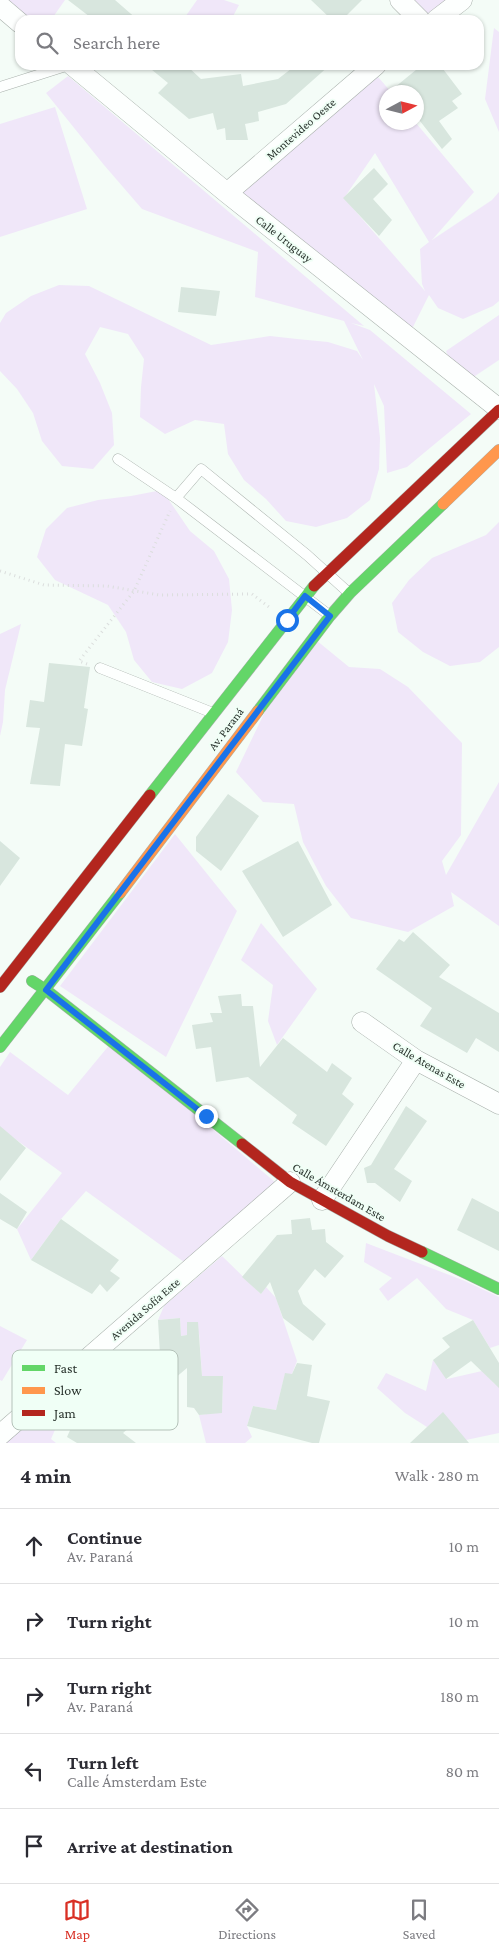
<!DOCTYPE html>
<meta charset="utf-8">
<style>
:root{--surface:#fff;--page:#f2f2f3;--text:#2b2b33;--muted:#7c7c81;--line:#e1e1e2;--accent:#d93025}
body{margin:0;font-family:"Crimson Pro",serif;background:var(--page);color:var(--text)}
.compass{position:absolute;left:379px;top:85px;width:45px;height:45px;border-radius:50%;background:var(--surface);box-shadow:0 1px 4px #0004;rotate:83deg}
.stop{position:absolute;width:15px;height:15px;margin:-11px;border:4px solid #1a73e8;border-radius:50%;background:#fff}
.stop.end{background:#1a73e8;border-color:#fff;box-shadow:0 1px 5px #0008}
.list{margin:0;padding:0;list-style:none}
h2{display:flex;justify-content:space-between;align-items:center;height:65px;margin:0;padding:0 20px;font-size:21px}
h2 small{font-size:16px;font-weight:400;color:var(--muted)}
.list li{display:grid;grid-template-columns:32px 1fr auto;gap:15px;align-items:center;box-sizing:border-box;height:75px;padding:0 20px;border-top:1px solid var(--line)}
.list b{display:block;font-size:19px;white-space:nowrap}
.list p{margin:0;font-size:16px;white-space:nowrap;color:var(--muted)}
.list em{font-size:16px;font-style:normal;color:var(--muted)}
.icon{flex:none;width:28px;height:28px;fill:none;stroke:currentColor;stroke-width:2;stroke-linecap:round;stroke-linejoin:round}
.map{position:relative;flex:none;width:499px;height:1443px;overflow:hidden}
.search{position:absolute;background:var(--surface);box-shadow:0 1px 4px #0004;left:15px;right:15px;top:15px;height:55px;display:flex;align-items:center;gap:12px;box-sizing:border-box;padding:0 18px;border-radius:15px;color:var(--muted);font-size:19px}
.sheet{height:440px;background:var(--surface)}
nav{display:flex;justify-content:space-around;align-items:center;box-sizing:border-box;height:70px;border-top:1px solid var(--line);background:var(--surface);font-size:14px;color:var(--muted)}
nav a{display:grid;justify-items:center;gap:2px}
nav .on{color:var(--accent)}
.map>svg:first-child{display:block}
.green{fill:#f0e7f9;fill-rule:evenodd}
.building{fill:#d8e6de}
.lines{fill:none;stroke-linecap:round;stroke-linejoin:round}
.lane-casing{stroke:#a8b0ab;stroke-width:11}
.street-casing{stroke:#a8b0ab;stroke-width:21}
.fast-casing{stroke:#a8b0ab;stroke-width:12}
.slow-casing{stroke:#a8b0ab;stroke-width:12}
.jam-casing{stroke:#a8b0ab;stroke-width:12}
.path{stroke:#dbdedd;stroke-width:3;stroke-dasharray:1 4;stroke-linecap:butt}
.lane{stroke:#fdfffe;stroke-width:10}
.street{stroke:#fdfffe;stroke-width:20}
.fast{stroke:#63d668;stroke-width:11}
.slow{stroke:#ff974d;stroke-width:11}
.jam{stroke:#b3261e;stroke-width:11}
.route{stroke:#1a73e8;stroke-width:6}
.labels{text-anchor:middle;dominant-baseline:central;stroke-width:4;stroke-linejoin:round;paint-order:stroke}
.street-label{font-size:12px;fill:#28322c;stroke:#f0fff6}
.key{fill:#f0fff6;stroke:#b4c2b9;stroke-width:1}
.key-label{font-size:14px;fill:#28322c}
</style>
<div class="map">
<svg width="499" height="1443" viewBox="0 0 499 1443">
<rect width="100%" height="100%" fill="#f4fcf7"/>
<path class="green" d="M7,0H65L51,20H26Z
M197,0H224L239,5L231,20H183Z
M406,0H457L430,20Z
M494,28L499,32V132L485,99Z
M373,71L391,92H386V122L416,123L474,192L432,240L492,200L499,192V301L493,306L463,319L438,308L429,295L407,339L231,194ZM375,153L429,242L420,249L422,284L425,291L344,198Z
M68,76L364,326L351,323L370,330L471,414L407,467L387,473L384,406L374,384L380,438L379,469L370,500L347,518L316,527L286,521L266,499L244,480L228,454L224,424L195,420L165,434L140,417L141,387L144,359L128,334L100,327L85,354L100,383L112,413L114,445L93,469L62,466L42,441L33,413L17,389L0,371V323L6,313L31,296L59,285L89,286L211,345L270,336L297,339L328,342L357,351L363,360L344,321L255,297L258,252L142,209L104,165L46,93Z
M55,107L87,209L0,237V124Z
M499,315V360L460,386L446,351Z
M162,490L190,531L214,551L229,579L232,610L228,642L212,673L182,689L152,682L134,660L126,632L108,605L55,580L37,557L46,529L67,508L98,500L131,496Z
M499,522V647L480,662L450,666L423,652L398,632L392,603L409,580L432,558L486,535Z
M21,624L5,690L3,722L0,736V634Z
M316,640L349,667L380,669L408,687L462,743L461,835L442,861L446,875L499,782V926L451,892L454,906L408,932L351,918L326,886L303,842L294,804L263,802L236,772L270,701Z
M175,834L237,911L166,1057L60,986Z
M261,923L317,989L277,1045L268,1021L273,985L241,960Z
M111,1043L282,1188L184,1262L86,1191L61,1219L31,1260L17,1229L62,1173L0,1128V1067L10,1052L68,1095Z
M366,1243L465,1281L499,1297V1345L490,1348L473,1320L446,1309L417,1278L388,1301L379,1289L392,1278L364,1262Z
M222,1256L261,1294L266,1287L276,1298L297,1361L292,1374H285L276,1410L253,1406L247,1426L252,1437L245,1443H206L199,1415L222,1412L223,1376H202L199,1333L181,1336L180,1318L158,1320L164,1306Z
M0,1326L27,1340L2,1381L0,1380Z
M433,1360L447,1379L482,1371L495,1384L499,1380V1433L466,1440L427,1427L405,1413L377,1388L386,1373L426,1391Z
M31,1409L58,1423L51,1439L56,1443H0Z"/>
<path class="building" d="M68,0H115L138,20H94Z
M311,0H362L342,20H332Z
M146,65H186L201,79L241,74L243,86L278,79L296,65H330L286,104L258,112L259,121L245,124L248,140H226L225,128L217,130L213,113L189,119L158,93L168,83Z
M422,65H440L462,94L452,101L458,108L439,121L452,139L442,149L416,116V92H389Z
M374,168L388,184L373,199L392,220L379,236L343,198Z
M181,287L220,291L216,316L178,312Z
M49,663L90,667L84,708L88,709L82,746L65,744L60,786L30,784L40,728L26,727L30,700L44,702Z
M228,794L259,816L221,871L196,851V837Z
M0,841L20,858L0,886Z
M298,841L332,905L283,937L242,871Z
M413,932L450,965L439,977L499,1013V1052L476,1038L467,1053L420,1026L432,1008L376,969L399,939L404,942Z
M241,994L242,1006H253L260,1067L283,1038L327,1072L332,1063L352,1078L342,1094L354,1104L326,1146L292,1123L297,1115L248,1077L216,1082L211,1047L196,1049L192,1025L213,1022L210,1013H222L218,996Z
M406,1106L427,1121L394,1169L412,1181L400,1202L375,1183H367L364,1168L371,1165Z
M0,1126L26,1148L0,1181Z
M0,1193L27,1212L17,1229L0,1219Z
M472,1198L499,1212V1251L457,1230Z
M310,1218L312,1230L325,1229L326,1242L344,1256L325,1278L315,1269L298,1291L303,1304L326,1324L313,1341L283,1318L270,1282L261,1294L242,1277L277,1235L292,1234L291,1220Z
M61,1219L119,1260L110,1271L120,1278L107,1292L100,1284L92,1294L31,1260Z
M180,1318L181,1336L187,1335V1322H198L202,1376H223L222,1413L199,1415L194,1408L187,1407V1368L162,1389L158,1320Z
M473,1320L499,1363V1388L471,1361L446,1379L433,1360L450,1347L442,1338Z
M128,1357L162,1389L139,1408L144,1415L123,1433L136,1443H77L67,1437L75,1419L99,1410L110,1394L94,1377L104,1367L111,1373Z
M297,1363L312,1365L307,1396L330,1401L319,1443H312L247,1426L253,1406L276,1410L285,1373L292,1374Z
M443,1412L469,1443H410L427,1427Z"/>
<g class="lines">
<defs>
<path id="lane" d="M0,87L69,65
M118,459L176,498L329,615
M176,498L201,469L307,555L349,593
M100,668L213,713"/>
<path id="street" d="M400,0L420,20
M0,6L20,23
M436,20L462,0
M72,65L227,193L499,409
M227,193L376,65
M362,1022L416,1060L499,1104
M322,1200L416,1060
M0,1435L290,1182"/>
<path id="fast" d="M258,711L330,616L350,593L443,504
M150,795L314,586
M32,981L46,990L242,1144
M0,1047L120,893
M422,1252L499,1289"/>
<path id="slow" d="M443,504L499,450
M120,893L258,711"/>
<path id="jam" d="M314,586L499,410
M0,987L150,795
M242,1144L290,1182L388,1236L422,1252"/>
</defs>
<use href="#lane" class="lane-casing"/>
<use href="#street" class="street-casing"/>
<use href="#fast" class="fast-casing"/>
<use href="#slow" class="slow-casing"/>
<use href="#jam" class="jam-casing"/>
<path class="path" d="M0,571L44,585L107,586L159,595L252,594L269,607
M87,664L79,661L134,591L170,511"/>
<use href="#lane" class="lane"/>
<use href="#street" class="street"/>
<use href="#fast" class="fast"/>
<use href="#slow" class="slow"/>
<use href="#jam" class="jam"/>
</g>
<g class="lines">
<path class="route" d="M206,1116L46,990L330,616L305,596L287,620"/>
</g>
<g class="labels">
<g class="street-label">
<text transform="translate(301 129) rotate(-41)">Montevideo Oeste</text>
<text transform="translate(284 239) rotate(38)">Calle Uruguay</text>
<text transform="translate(226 729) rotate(-53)">Av. Paraná</text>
<text transform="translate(429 1065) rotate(30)">Calle Atenas Este</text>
<text transform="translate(339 1192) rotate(30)">Calle Ámsterdam Este</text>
<text transform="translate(145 1309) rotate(-41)">Avenida Sofía Este</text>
</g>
</g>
<rect x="12" y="1350" width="166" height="80" rx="8" class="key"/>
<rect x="22" y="1365" width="23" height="6" fill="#63d668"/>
<rect x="22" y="1387" width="23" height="7" fill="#ff974d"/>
<rect x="22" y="1410" width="23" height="6" fill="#b3261e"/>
<g class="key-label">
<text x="54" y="1373">Fast</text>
<text x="54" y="1395">Slow</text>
<text x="54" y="1418">Jam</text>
</g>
</svg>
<svg class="compass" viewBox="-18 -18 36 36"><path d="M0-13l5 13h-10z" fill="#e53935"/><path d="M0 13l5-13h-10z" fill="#7c7c81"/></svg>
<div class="stop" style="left:287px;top:620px"></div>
<div class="stop end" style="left:206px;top:1116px"></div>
<div class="search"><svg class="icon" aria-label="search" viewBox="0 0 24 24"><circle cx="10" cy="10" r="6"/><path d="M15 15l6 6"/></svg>Search here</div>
</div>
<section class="sheet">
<h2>4 min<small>Walk · 280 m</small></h2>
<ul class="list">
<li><svg class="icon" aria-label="ahead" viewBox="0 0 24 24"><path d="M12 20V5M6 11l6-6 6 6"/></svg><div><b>Continue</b><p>Av. Paraná</p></div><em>10 m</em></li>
<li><svg class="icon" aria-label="right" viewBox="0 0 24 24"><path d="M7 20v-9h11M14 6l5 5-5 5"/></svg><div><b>Turn right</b></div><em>10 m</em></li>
<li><svg class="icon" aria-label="right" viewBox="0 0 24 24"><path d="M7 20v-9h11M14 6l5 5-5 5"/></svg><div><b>Turn right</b><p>Av. Paraná</p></div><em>180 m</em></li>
<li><svg class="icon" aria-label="left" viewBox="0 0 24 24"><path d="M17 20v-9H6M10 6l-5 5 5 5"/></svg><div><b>Turn left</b><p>Calle Ámsterdam Este</p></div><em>80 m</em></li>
<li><svg class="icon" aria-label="arrive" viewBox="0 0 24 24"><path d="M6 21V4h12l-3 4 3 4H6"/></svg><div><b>Arrive at destination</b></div></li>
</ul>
</section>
<nav>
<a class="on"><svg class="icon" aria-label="map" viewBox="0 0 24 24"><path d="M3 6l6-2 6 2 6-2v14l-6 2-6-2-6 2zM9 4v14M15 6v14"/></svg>Map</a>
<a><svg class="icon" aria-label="directions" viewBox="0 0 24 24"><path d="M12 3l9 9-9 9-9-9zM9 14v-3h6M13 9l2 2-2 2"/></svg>Directions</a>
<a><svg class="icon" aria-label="saved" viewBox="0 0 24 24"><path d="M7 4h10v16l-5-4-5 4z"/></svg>Saved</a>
</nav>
